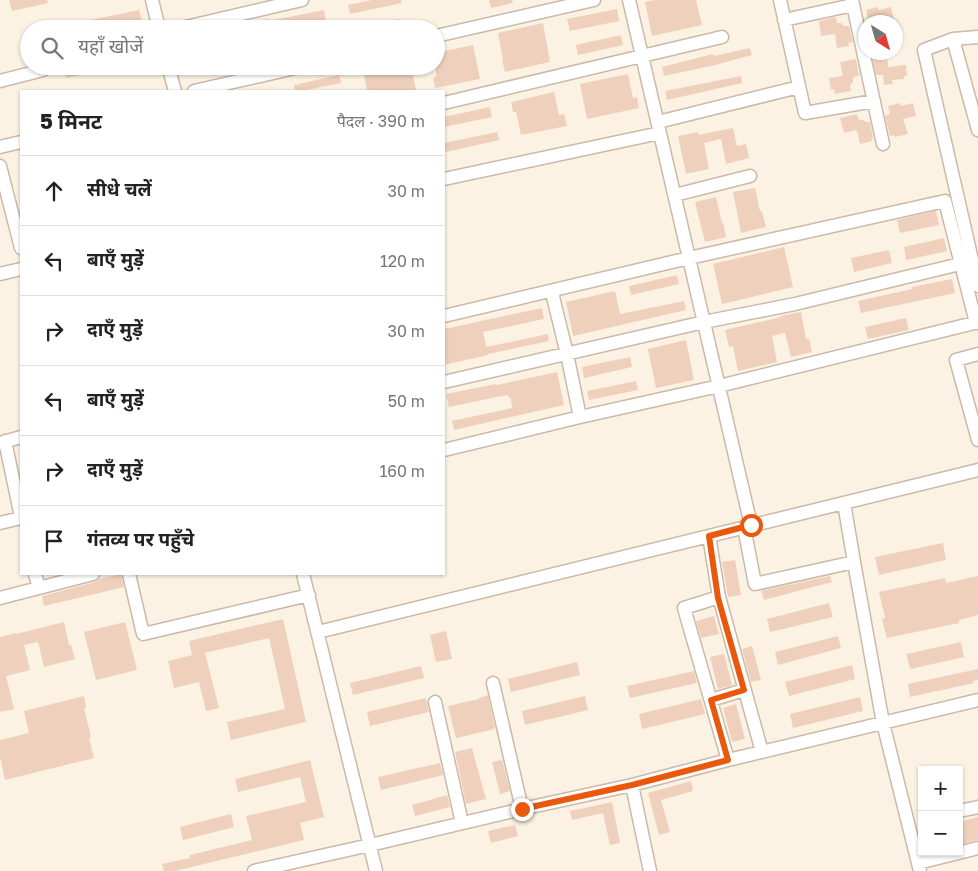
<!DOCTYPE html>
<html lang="hi">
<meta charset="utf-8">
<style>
:root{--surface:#fff;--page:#f6f6f6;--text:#222;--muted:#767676;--line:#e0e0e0}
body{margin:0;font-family:"Golos Text","Noto Sans Devanagari",sans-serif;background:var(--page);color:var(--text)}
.controls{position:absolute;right:15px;bottom:15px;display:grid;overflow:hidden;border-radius:0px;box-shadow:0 1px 4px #0004}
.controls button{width:45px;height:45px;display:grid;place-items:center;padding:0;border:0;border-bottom:1px solid var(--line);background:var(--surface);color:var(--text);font:25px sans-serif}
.compass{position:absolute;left:858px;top:15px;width:45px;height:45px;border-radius:50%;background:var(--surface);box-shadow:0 1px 4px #0004;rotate:143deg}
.stop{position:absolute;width:15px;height:15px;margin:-11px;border:4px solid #ea580c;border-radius:50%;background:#fff}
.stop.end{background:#ea580c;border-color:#fff;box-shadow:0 1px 5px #0008}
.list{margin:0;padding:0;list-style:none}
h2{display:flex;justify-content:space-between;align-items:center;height:65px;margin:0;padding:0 20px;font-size:21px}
h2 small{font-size:16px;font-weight:400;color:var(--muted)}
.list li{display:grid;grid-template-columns:32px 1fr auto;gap:15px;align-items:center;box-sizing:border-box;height:70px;padding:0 20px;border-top:1px solid var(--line)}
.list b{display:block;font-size:19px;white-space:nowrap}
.list em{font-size:16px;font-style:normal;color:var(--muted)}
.icon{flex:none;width:28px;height:28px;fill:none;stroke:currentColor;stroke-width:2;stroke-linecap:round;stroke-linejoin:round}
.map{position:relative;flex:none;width:978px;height:871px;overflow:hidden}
.search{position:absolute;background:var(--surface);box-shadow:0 1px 4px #0004;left:20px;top:20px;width:425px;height:55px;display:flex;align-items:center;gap:12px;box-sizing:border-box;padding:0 18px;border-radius:28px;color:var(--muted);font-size:19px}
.panel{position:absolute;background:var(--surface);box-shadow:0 1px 4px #0004;left:20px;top:90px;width:425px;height:485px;border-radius:0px}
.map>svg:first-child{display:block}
.building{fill:#efd0bc}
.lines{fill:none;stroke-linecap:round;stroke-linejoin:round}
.minor-casing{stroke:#cbb9aa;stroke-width:15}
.minor{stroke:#fff;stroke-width:12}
.route{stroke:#ea580c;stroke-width:6}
</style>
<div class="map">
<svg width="978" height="871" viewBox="0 0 978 871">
<rect width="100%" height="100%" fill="#fbf2e3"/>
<path class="building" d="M9,0H47L48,3L12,11Z
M372,0H401L402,3L350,14L348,5Z
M489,0H512L513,3L491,8Z
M654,0H696L702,25L652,36L645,2Z
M878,7L879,10L891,7L894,20L885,22H869L866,10Z
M617,9L619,21L570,31L567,19Z
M139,10L142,21L102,29H88L86,21Z
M324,10L326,22L292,29H236V25L269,19V21Z
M836,17L837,23H841L844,26H849L853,42L848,43L849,46L837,48L835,34L821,36L819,21Z
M399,19L401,27L393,29H367L366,25Z
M543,23L550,62L505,72L502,60H503L498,33Z
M621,35L623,45L578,55L576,45Z
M473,45L480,79L435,88L433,77H436V53Z
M750,48L752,55L715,65L664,76L662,67L713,54L714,56Z
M887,53L888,67L906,65L907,76H904V79L892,80L893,84L884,85L883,75H876L872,55Z
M856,59L859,76L853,77V82L850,85L851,91L835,94L834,89L831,90L829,78L843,76L840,62Z
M64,66H79L80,75L66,78Z
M376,66H411L416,91H367L363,69Z
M628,74L633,98L637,97L639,108L587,119L580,84Z
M339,75L341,83L301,91H295L294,85Z
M741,76L742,83L667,100L665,91Z
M554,92L559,115L564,114L567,126L521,135L516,112H513L511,102Z
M900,103L901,106L913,103L916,116L903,119L908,134L895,137L894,135L890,136L885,116L890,114L888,106Z
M490,107L492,117L444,127V117Z
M857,114L859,120H863L866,122H870L873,138L871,139L872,141L860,144L857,130L844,133L840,118Z
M733,128L737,146L746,144L749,158L726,164L721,139L704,143L709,169L686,174L678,136L698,132V135Z
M497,132L499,140L446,152L444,143Z
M755,188L760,211H762L766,227L741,233L733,192Z
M716,197L722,223L723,222L726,237L705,242L695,202Z
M936,211L939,225L900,233L897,220Z
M944,238L947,251L906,260L904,247Z
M784,247L793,287L722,304L713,264Z
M889,250L892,263L854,272L851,258Z
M677,275L679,284L631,295L629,286Z
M952,279L955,293L861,313L858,301L912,289V287Z
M615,291L620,314L684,301L686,310L573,336L566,302Z
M542,308L544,319L483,332L486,345V347L548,334L549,341L488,354V355L444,365V329Z
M801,312L806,339L809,338L812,352L791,357L785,333L772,336L777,362L738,371L733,346L729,347L725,330L781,317L780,316Z
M906,318L909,330L868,339L865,327Z
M686,340L694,380L656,388L648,349Z
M630,357L632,367L584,378L582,367Z
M557,372L564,405L454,430L452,421L512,408L511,399L507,395L449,407L446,394L496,384L497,385Z
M636,381L638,390L589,400L587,391Z
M943,543L946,560L879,575L875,557Z
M735,560L741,595L728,597L722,562Z
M121,574L124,587L44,606L42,596L95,582L99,579Z
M830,576L832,582L764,600L761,591Z
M978,576V615L959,620V623L887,638L882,619L885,618L879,592L945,578L946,583Z
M829,603L833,617L770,632L767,619Z
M714,616L719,634L701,638L696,621Z
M283,619L306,722L231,740L227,722L285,709L269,638L205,653L219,708L206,711L199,682L174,688L168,661L192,655L189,641Z
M64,622L69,645H71L75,659L44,667L38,642L24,645L30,670L6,676L14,709L0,712V637L16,633V634Z
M125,622L137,670L96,680L84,632Z
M446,631L452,659L436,662L430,635Z
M838,636L841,648L778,665L775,652Z
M961,642L964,657L910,669L906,654Z
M752,646L761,680L751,682L742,649Z
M724,654L732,685L718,689L710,657Z
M577,662L580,675L511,692L508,679Z
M852,665L855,679L789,696L785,682Z
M421,666L424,678L353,695L350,683Z
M978,669V680L973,681L974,683L910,697L908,684Z
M694,671L697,683L630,698L627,686Z
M488,695L495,729L456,738L448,706L479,699V698Z
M84,696L86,707L84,708L91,737L89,738L94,758L5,780L0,757V740L29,733L24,711Z
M585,696L588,710L525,725L522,711Z
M860,697L863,711L793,728L790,714Z
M426,698L429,712L370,726L367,712Z
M701,699L705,714L642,729L639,714Z
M736,704L745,739L732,742L723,708Z
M472,748L486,799L466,804L455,752Z
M310,760L324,817L300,823L304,840L175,871H164L162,864L190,858V855L252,840L246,816L306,802L300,777L238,792L235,779Z
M502,760L510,791L500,794L492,762Z
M440,763L443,775L381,790L378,777Z
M691,781L693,791L661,800L670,832L659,835L648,793Z
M447,795L450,807L415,816L412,805Z
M612,802L620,843L610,845L603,813L572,820L570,811Z
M231,814L234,827L183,840L180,827Z
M978,817V840L961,844L959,839V822Z
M515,825L518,836L491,843L488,831Z"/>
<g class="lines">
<defs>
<path id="minor" d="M152,0L159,29
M629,0L751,525
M780,0L805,113L874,101
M852,0L883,144
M784,20L853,5
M177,29L302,0
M436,36L594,0
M978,37L953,39L924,50L978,286
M953,39L978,130
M168,66L175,91
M0,81L43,70
M194,91L304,66
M444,103L722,37
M658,122L799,87
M0,147L21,142
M0,166L21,248
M444,179L660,133
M675,195L750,176
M0,274L21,269
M554,290L553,297L567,354L580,417
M444,316L689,258L945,201L976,323
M978,354L956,360L978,440
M444,382L704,322L795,304L960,264
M5,441L21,517
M0,443L21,437
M444,450L580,417L719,386L978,322
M844,503L854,562L883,723L920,871
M0,523L21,518
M744,527L755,584L854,562
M709,536L719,597L762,752
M35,574L39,588
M129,574L143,634L309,595
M303,574L376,871
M719,597L684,608L728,760
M0,598L93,574
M318,632L978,470
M493,683L522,809
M711,700L744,690
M435,702L462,823
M632,785L650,871
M959,811L978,807
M918,863L978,848
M254,871L370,845L522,809L632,785L728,760L978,700"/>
</defs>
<use href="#minor" class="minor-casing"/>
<use href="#minor" class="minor"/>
</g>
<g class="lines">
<path class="route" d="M522,809L632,785L728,760L711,700L744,690L718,598L709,536L751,525"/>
</g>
</svg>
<div class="controls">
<button>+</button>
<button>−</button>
</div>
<svg class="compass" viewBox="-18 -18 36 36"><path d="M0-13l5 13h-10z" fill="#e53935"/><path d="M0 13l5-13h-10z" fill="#767676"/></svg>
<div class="stop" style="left:751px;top:525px"></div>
<div class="stop end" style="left:522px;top:809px"></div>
<div class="search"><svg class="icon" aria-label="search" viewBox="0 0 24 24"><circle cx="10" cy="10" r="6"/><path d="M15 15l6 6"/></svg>यहाँ खोजें</div>
<section class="panel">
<h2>5 मिनट<small>पैदल · 390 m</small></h2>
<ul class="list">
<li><svg class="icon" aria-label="ahead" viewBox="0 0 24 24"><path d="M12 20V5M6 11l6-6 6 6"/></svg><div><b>सीधे चलें</b></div><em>30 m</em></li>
<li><svg class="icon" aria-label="left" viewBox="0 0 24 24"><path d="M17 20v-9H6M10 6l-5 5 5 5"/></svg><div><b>बाएँ मुड़ें</b></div><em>120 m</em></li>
<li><svg class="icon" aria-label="right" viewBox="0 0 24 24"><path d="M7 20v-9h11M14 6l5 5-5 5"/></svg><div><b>दाएँ मुड़ें</b></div><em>30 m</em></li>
<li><svg class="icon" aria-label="left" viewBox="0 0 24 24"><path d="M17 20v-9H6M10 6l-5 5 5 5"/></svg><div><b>बाएँ मुड़ें</b></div><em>50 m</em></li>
<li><svg class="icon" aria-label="right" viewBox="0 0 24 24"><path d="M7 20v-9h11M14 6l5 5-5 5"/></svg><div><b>दाएँ मुड़ें</b></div><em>160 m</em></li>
<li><svg class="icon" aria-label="arrive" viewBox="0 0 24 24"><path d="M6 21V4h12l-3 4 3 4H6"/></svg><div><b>गंतव्य पर पहुँचे</b></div></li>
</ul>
</section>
</div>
